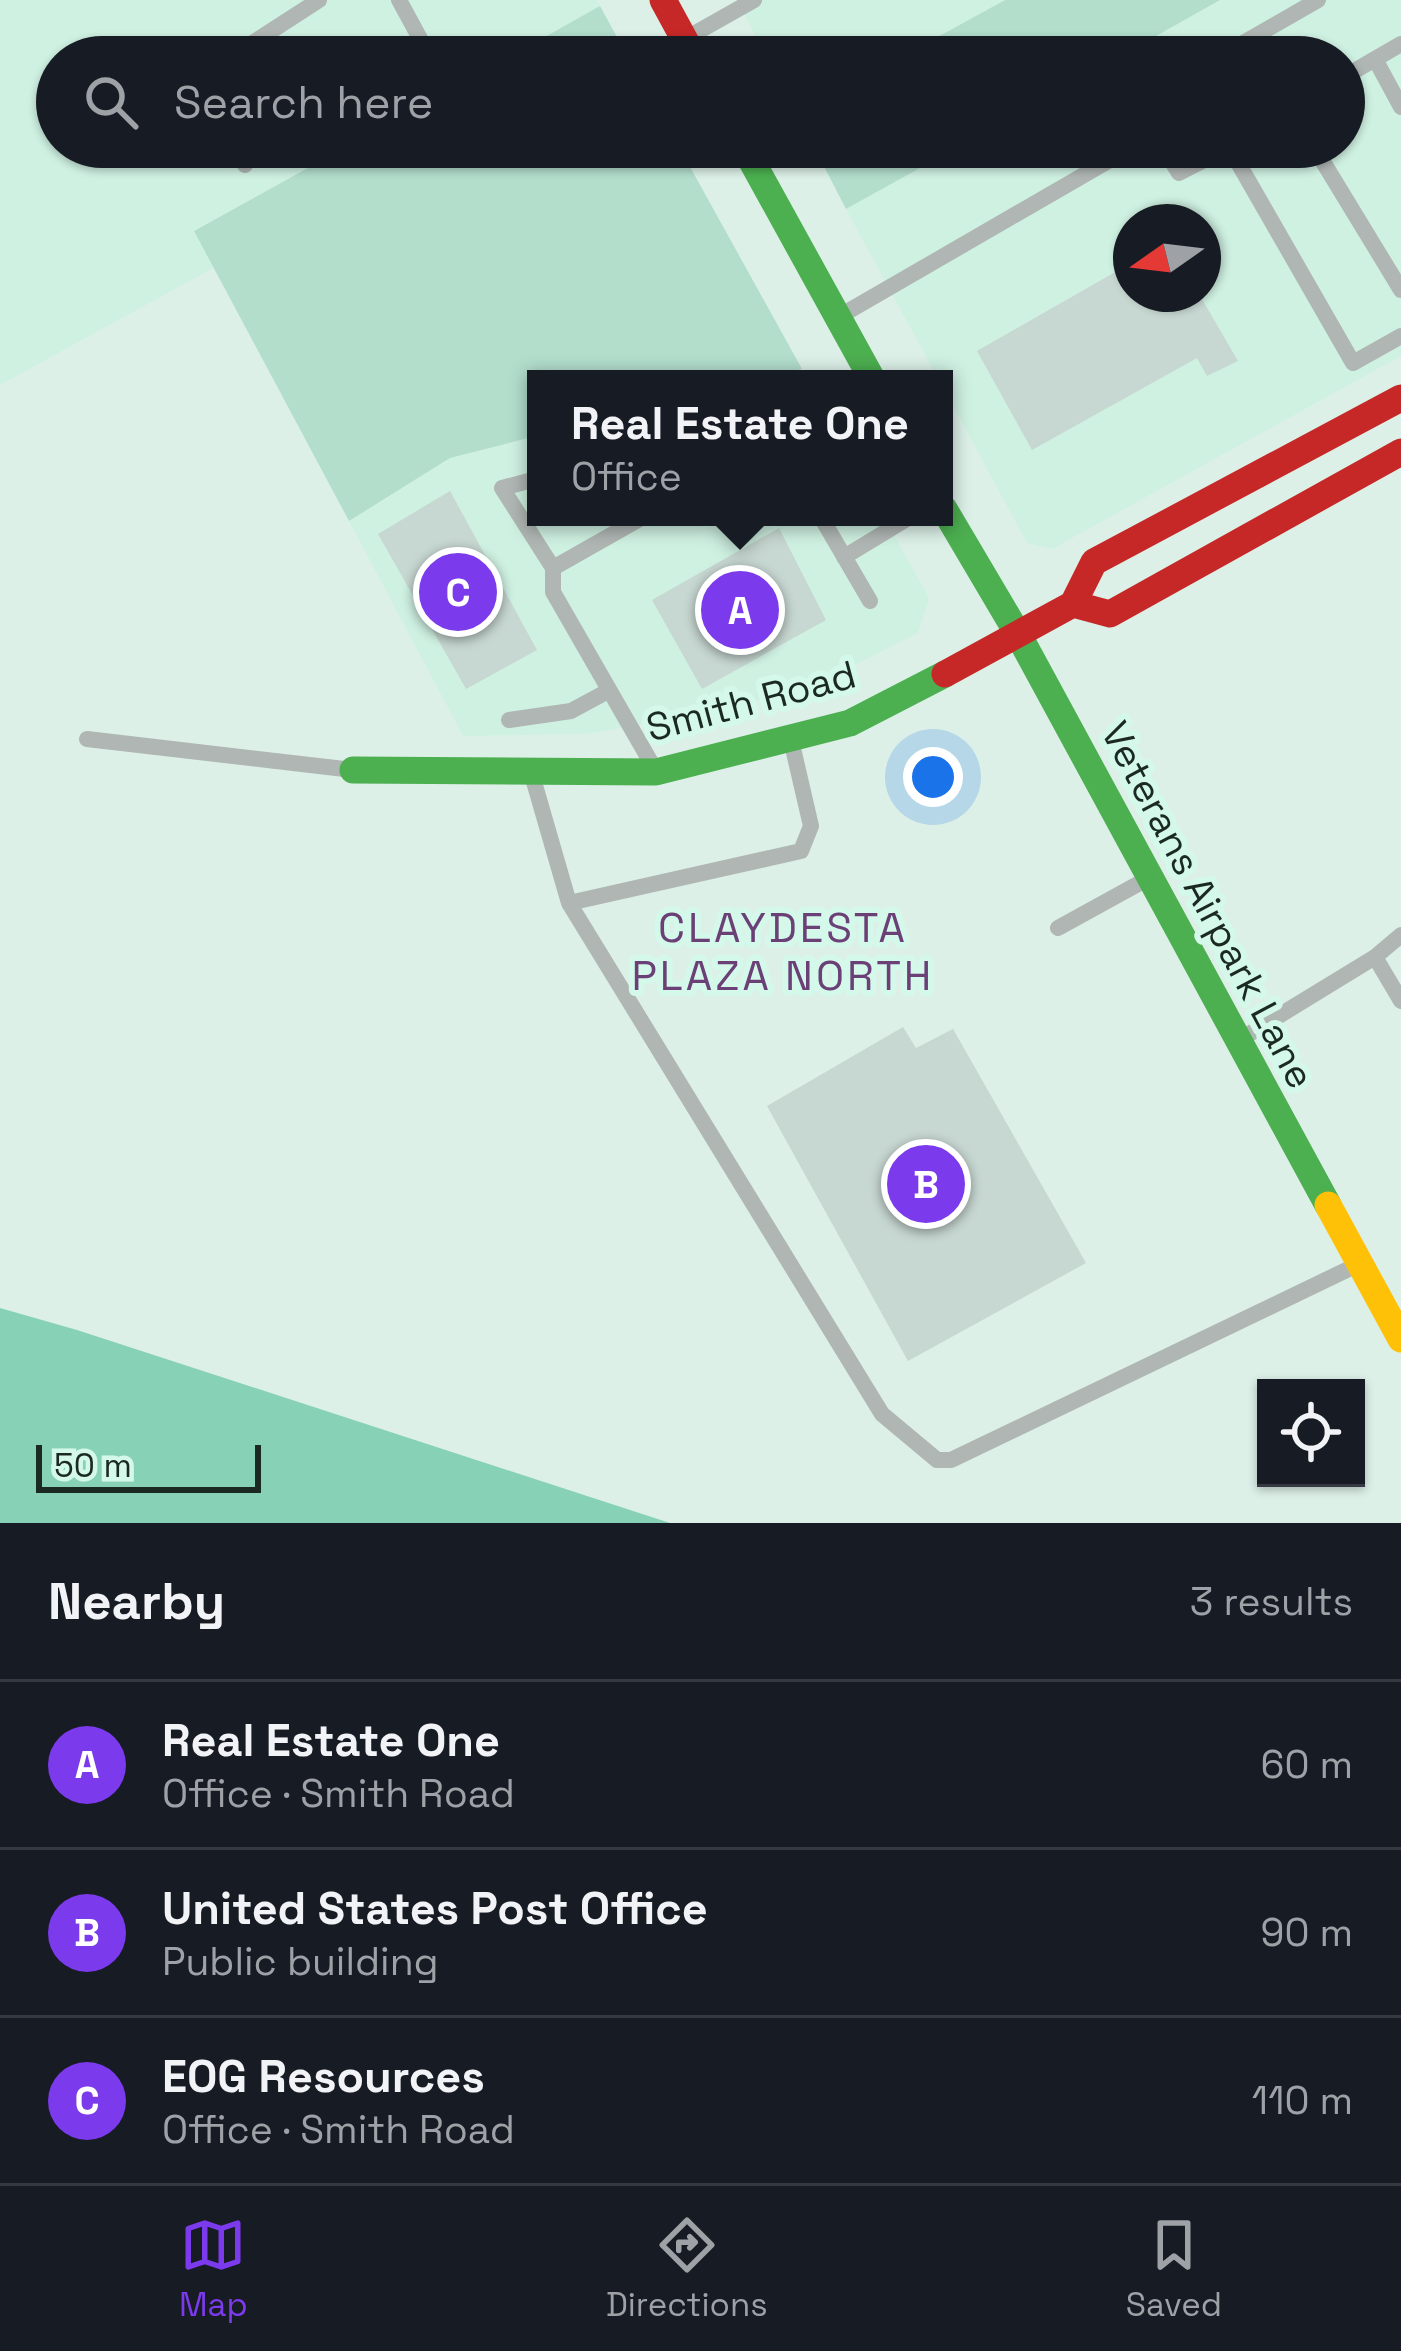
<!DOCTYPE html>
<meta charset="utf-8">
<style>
:root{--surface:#171b24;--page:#20242c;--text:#f1f3f6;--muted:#9ea1a6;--line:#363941;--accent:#7c3aed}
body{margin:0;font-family:"Space Grotesk",sans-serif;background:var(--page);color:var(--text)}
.controls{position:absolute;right:36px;bottom:36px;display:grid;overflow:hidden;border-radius:0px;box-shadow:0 3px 9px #0004}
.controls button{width:108px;height:108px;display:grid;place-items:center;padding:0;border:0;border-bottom:3px solid var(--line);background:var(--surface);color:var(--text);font:60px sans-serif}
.compass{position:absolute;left:1113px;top:204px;width:108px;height:108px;border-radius:50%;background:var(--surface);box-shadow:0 3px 9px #0004;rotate:256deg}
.scale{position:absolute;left:36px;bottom:30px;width:225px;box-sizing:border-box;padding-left:12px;border:6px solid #1b2923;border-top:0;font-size:33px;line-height:42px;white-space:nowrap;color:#1b2923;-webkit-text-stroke:9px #d4f8e9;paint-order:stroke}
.you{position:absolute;left:933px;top:777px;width:42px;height:42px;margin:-30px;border:9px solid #fff;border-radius:50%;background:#1a73e8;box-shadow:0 0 0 18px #1a73e833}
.badge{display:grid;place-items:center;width:78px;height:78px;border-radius:50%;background:var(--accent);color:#fff;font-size:39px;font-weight:700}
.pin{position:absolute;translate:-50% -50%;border:6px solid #fff;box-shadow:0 3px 12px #0006}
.popup{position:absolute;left:527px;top:370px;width:426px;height:156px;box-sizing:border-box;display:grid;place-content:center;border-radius:0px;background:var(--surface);filter:drop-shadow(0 3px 9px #0005);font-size:39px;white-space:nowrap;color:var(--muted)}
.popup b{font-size:45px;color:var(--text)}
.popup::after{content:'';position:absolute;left:50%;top:100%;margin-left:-24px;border:24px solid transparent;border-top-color:var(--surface)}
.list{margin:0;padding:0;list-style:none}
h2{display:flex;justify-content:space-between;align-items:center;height:156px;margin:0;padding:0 48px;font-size:51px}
h2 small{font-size:39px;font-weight:400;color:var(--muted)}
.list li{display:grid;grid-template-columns:78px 1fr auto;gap:36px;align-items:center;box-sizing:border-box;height:168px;padding:0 48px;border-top:3px solid var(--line)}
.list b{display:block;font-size:45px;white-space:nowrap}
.list p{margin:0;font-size:39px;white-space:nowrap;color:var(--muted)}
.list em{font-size:39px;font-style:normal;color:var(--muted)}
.icon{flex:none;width:66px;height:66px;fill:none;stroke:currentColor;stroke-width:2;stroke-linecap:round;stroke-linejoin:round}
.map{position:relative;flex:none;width:1401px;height:1523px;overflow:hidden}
.search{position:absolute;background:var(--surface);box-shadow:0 3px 9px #0004;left:36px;right:36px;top:36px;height:132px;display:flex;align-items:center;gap:30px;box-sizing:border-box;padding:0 42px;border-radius:66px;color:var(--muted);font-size:45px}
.sheet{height:660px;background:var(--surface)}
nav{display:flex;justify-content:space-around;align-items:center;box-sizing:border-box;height:168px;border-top:3px solid var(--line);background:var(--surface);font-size:33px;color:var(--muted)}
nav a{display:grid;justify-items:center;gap:6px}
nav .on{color:var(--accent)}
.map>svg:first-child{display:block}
.built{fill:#cff1e2;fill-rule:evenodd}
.green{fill:#b3decc}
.water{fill:#87d1b6}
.building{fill:#c7d7d1}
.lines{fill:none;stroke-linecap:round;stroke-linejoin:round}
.lane{stroke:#afb6b3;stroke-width:16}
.fast{stroke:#4caf50;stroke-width:27}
.slow{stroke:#ffc107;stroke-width:27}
.jam{stroke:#c62828;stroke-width:27}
.labels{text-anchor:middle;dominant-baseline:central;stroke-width:12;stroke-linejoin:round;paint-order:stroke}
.street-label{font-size:39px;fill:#1b2923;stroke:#d4f8e9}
.neighbourhood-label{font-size:42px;letter-spacing:3px;fill:#6a4077;stroke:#d4f8e9}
</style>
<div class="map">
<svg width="1401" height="1523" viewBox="0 0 1401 1523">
<rect width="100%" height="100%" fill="#dcf0e8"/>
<path class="built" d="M0,0H597L600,6L509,57H57V147H346L195,230L215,267L0,385Z
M737,0H1005L901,57H766Z
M1220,0H1401V356L1052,549L1027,543L944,389V379H938L846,209L958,147H1344V57H1119ZM1131,222H1203V294H1131Z
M536,436V517H884L929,598L918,633L853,666L763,699L668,720L587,734L463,736L349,521L450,458Z"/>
<path class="green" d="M1005,0H1220L1119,57H901Z
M600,6L628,57H509Z
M346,147H679L802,369L761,379H536V436L450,458L349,521L194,231Z
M814,147H958L846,209Z"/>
<path class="water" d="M0,1308L77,1330L670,1523H0Z"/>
<path class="building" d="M1131,263V294H1199L1238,361L1207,376L1197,358L1032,450L977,351Z
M450,491L537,650L466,689L378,534Z
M779,528L826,620L702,689L652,600Z
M903,1027L916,1048L953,1029L1086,1263L908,1361L767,1106Z"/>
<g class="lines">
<path class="lane" d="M399,0L430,57
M685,39L754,0
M231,57L319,0
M1219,57L1318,0
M1375,59L1401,107
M1344,77L1401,44
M235,147L245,165
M1163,147L1179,173L1226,149
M1229,147L1353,363L1401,336
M1314,147L1401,290
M840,316L1115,157
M536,479L502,488L553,568
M643,517L553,568V592L653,766
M821,517L870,601
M844,557L910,517
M509,720L571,711L608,691
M87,739L353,770
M532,775L569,903L801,851L811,826L792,744
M569,903L882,1414L937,1460H951L1359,1264
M1058,928L1147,879
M1375,957L1401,935
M1241,1039L1375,957L1401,1001"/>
<path class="fast" d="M744,147L872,379
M944,509L1019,636L1328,1205
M353,770L656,772L850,723L945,674"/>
<path class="slow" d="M1328,1205L1401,1339"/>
<path class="jam" d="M663,0L694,57
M1073,604L1110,614L1401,452
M945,674L1073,604L1094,562L1401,398"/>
</g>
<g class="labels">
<g class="street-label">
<text transform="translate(751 701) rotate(-15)">Smith Road</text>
<text transform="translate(1208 905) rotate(62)">Veterans Airpark Lane</text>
</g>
<g class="neighbourhood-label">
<text x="783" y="927">CLAYDESTA<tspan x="783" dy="48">PLAZA NORTH</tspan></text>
</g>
</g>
</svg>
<div class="controls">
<button><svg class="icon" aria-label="locate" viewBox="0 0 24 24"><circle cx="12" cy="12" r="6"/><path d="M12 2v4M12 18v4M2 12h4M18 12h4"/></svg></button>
</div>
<svg class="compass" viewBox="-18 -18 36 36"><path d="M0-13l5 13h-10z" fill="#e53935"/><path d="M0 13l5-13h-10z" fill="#9ea1a6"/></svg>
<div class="scale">50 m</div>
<div class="you"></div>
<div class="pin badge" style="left:740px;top:610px">A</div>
<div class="popup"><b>Real Estate One</b>Office</div>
<div class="pin badge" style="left:926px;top:1184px">B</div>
<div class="pin badge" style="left:458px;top:592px">C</div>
<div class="search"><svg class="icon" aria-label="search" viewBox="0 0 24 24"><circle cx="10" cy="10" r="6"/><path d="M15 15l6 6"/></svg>Search here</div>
</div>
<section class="sheet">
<h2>Nearby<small>3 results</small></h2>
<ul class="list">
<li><span class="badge">A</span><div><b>Real Estate One</b><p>Office · Smith Road</p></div><em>60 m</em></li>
<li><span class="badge">B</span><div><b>United States Post Office</b><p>Public building</p></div><em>90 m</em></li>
<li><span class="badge">C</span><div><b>EOG Resources</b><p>Office · Smith Road</p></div><em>110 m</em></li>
</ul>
</section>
<nav>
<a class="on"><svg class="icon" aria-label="map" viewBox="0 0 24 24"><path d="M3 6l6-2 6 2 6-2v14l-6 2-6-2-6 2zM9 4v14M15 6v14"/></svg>Map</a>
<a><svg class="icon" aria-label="directions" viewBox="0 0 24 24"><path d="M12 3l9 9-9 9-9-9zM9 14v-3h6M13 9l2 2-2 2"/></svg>Directions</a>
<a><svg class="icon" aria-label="saved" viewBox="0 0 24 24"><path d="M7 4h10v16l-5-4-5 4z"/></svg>Saved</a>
</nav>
